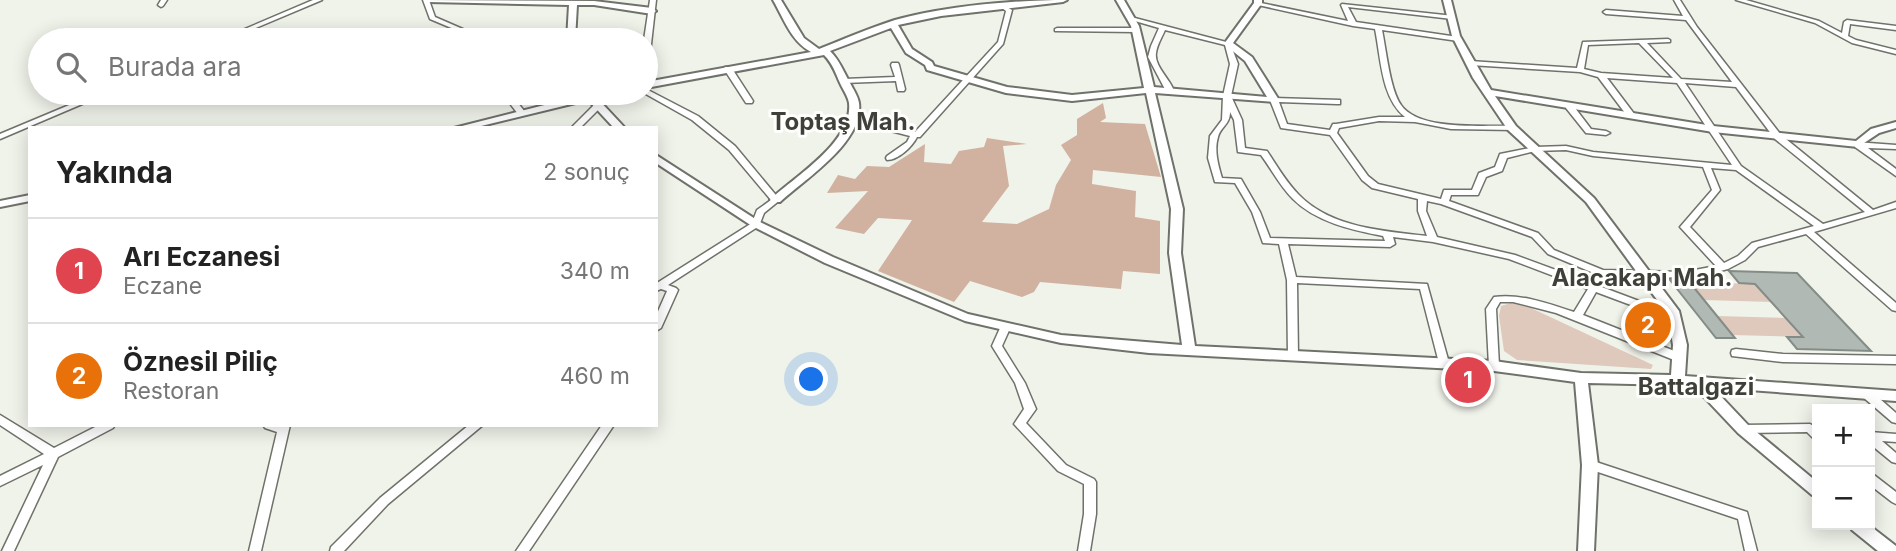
<!DOCTYPE html>
<html lang="tr">
<meta charset="utf-8">
<style>
:root{--surface:#fff;--page:#f6f6f6;--text:#222;--muted:#767676;--line:#e0e0e0;--accent:#db2777}
body{margin:0;font-family:Inter,sans-serif;background:var(--page);color:var(--text)}
.controls{position:absolute;right:21px;bottom:21px;display:grid;overflow:hidden;border-radius:0px;box-shadow:0 4px 18px #0003}
.controls button{width:63px;height:63px;display:grid;place-items:center;padding:0;border:0;border-bottom:2px solid var(--line);background:var(--surface);color:var(--text);font:35px sans-serif}
.you{position:absolute;left:812px;top:380px;width:24px;height:24px;margin:-18px;border:5px solid #fff;border-radius:50%;background:#1a73e8;box-shadow:0 0 0 10px #1a73e833}
.badge{display:grid;place-items:center;width:46px;height:46px;border-radius:50%;background:var(--accent);color:#fff;font-size:23px;font-weight:700}
.pin{position:absolute;translate:-50% -50%;border:4px solid #fff;box-shadow:0 2px 7px #0006}
.list{margin:0;padding:0;list-style:none}
h2{display:flex;justify-content:space-between;align-items:center;height:91px;margin:0;padding:0 28px;font-size:30px}
h2 small{font-size:23px;font-weight:400;color:var(--muted)}
.list li{display:grid;grid-template-columns:46px 1fr auto;gap:21px;align-items:center;box-sizing:border-box;height:105px;padding:0 28px;border-top:2px solid var(--line)}
.list b{display:block;font-size:26px;white-space:nowrap}
.list p{margin:0;font-size:23px;white-space:nowrap;color:var(--muted)}
.list em{font-size:23px;font-style:normal;color:var(--muted)}
.icon{flex:none;width:38px;height:38px;fill:none;stroke:currentColor;stroke-width:2;stroke-linecap:round;stroke-linejoin:round}
.map{position:relative;flex:none;width:1896px;height:551px;overflow:hidden}
.search{position:absolute;background:var(--surface);box-shadow:0 4px 18px #0003;left:28px;top:28px;width:630px;height:77px;display:flex;align-items:center;gap:18px;box-sizing:border-box;padding:0 24px;border-radius:38px;color:var(--muted);font-size:26px}
.panel{position:absolute;background:var(--surface);box-shadow:0 4px 18px #0003;left:28px;top:126px;width:630px;height:301px;border-radius:0px}
.map>svg:first-child{display:block}
.green{fill:#dfc9bc}
.forest{fill:#d1b19f}
.building{fill:#b0b9b3;stroke:#848c87;stroke-width:2}
.lines{fill:none;stroke-linecap:round;stroke-linejoin:round}
.minor-casing{stroke:#6f726a;stroke-width:3}
.tertiary-casing{stroke:#6f726a;stroke-width:4}
.minor{fill:#fff;fill-rule:evenodd}
.tertiary{fill:#fff;fill-rule:evenodd}
.labels{text-anchor:middle;dominant-baseline:central;stroke-width:6;stroke-linejoin:round;paint-order:stroke}
.district-label{font-size:24px;font-weight:bold;fill:#3e4039;stroke:#fefffd}
</style>
<div class="map">
<svg width="1896" height="551" viewBox="0 0 1896 551">
<rect width="100%" height="100%" fill="#f0f3ea"/>
<path class="green" d="M1689,282L1755,284L1772,302L1704,300Z
M1511,303L1531,308L1653,365L1651,369L1517,360L1504,351L1499,316L1501,306Z
M1717,316L1786,318L1803,337L1732,335Z"/>
<path class="forest" d="M1103,103L1106,118L1100,122L1145,124L1161,177L1093,170L1092,184L1136,191L1135,217L1160,221V274L1123,271L1121,289L1040,282L1034,292L1022,297L970,281L954,302L878,271L912,220L878,218L864,234L835,228L868,191L827,193L838,175L855,179L867,166L889,167L925,144L924,162L951,164L959,151L984,147L987,138L1027,144L1003,146L1009,186L982,222L1017,224L1049,209L1056,185L1071,160L1061,145L1077,135V119Z"/>
<path class="building" d="M1729,271L1797,273L1871,351L1797,349L1787,337H1803L1755,284L1739,283Z
M1687,279L1717,316L1735,338H1716L1670,280Z"/>
<g class="lines">
<defs>
<path id="minor" d="M161,0H167L163,6L161,7L158,5Z
M313,0H322L227,40H219Z
M423,0H429L435,17L488,40H480L430,19Z
M650,0H656L650,53L646,55V40H644Z
M1674,0H1680L1697,27L1781,135L1873,210L1896,202V208L1814,232L1896,303V311L1892,310L1806,234L1758,247L1745,260L1728,269L1705,275L1662,278L1605,276L1599,286L1679,316L1680,318L1679,320H1671L1596,292L1583,315L1682,354L1683,357L1682,360H1674L1556,313L1513,302H1500L1496,309L1499,366L1498,369H1490L1489,366L1486,309L1494,297C1520,293 1549,304 1574,312L1588,289L1509,259L1433,242L1393,237L1395,244L1390,247L1288,244L1296,277L1427,284L1449,363L1448,366H1440L1439,363L1420,289L1297,283L1298,357L1297,360H1289L1288,357L1287,280L1279,244L1263,243L1252,212L1235,183L1215,182L1208,158L1210,136L1222,120L1223,96L1230,64L1225,45L1165,30C1162,37 1157,45 1156,53C1154,66 1170,79 1174,91L1170,93H1167L1148,57L1151,46L1159,28L1128,19L1131,17L1230,43L1238,64L1231,96L1242,120L1245,148L1267,151C1277,166 1286,182 1299,195C1331,228 1385,231 1427,236L1418,211V199L1372,188L1362,180L1330,135L1281,128L1270,100L1274,98L1340,100V104H1337L1279,102L1287,124L1330,130L1333,124H1336L1379,117H1405C1381,98 1381,58 1375,29L1353,26L1258,5L1256,4V2L1348,21L1341,5L1342,4L1454,16V18L1452,19L1348,7L1356,22L1458,37L1461,39L1458,41L1382,30C1386,49 1390,90 1401,105C1419,131 1483,125 1512,126L1516,128L1515,130L1451,129L1415,122L1379,121L1339,128L1337,133L1368,176L1378,184L1441,199L1444,190H1472L1479,173L1495,167L1500,154L1535,147L1566,146L1593,152L1732,165L1677,83L1607,78L1635,115L1631,117H1628L1598,77L1580,72L1470,65L1466,63L1470,61L1577,68L1583,42L1668,39L1670,40V42L1647,43L1681,79L1732,82L1686,20L1606,14L1603,12L1606,10L1683,16ZM1639,43L1673,78L1601,73L1584,69L1588,45ZM1685,83L1736,87L1775,139L1865,212L1823,224L1741,166ZM1230,112L1234,120L1238,152L1261,155C1272,170 1280,186 1293,199C1316,222 1352,230 1383,236L1385,241L1270,238L1260,212L1241,179L1222,178C1218,165 1214,150 1218,137C1221,126 1230,125 1230,112ZM1566,150L1593,156L1703,167L1712,190L1680,227L1716,266L1684,272L1603,270L1554,250L1538,233L1449,201L1451,195H1478L1486,177L1502,171L1507,158L1535,151ZM1711,168L1736,170L1814,226L1752,243L1738,256L1724,263L1690,227L1720,190ZM1427,201L1441,204L1532,237L1548,254L1596,274L1591,283L1515,255L1437,237L1426,211Z
M1736,0H1746L1819,21L1842,33L1844,22L1847,20L1896,26V30L1850,24L1848,36L1856,40L1896,50V54L1852,43L1815,23Z
M1005,6L1012,10L1003,44L920,137H917C912,147 898,160 887,160L886,158L887,156L907,142L910,136L848,120V116H851L915,132L998,42L1006,11L1002,8Z
M1057,28H1136L1139,30L1136,32L1055,31V29Z
M892,63H898L899,65L905,89L904,91H898L896,81L844,83L840,81L844,79L895,77L891,65Z
M725,67H731L753,101L752,103H746L724,69Z
M646,89L698,116L735,146L780,200L764,213L759,226L668,285L676,288L678,290L661,328L656,331V316L667,291L661,289L656,291L657,283L752,223L757,210L771,200L729,150L692,120L644,93H646Z
M98,93H108L0,139V134Z
M502,93H510L525,112L524,114H518Z
M596,103H599L603,105L580,128H571Z
M1566,104H1572L1591,129L1606,131L1610,133L1606,135L1586,133L1566,108Z
M1855,142L1896,145V149L1868,148L1896,169V176L1855,147Z
M1006,323L1011,326L1002,346L1025,383L1036,409L1026,423L1066,465L1094,479L1096,482V514L1090,551H1078L1084,514V484L1058,471L1014,424L1024,409L1015,383L992,346L1001,326Z
M1736,349L1783,354L1896,356V364L1783,362L1732,356L1731,353L1732,350Z
M1868,391L1872,392L1896,413V423L1892,422L1864,398L1863,395L1864,392Z
M0,415L54,448L99,425H115L113,428L58,457L14,551H2L43,465L0,486V476L44,454L0,425Z
M1810,424L1817,428V439L1813,438L1807,432L1743,433L1739,432L1737,429L1739,426L1743,425Z
M263,425H290L261,551H249L277,432L265,428Z
M469,425H483L388,504L344,551H330L331,547L380,498Z
M602,425H614L529,551H516Z
M1870,432L1896,434V442L1882,441L1896,453V463L1892,462L1870,444Z
M1590,460L1747,512L1757,551H1745L1738,519L1586,468L1584,465L1586,462Z
M1870,473L1874,475L1896,492V504L1892,502L1870,485Z"/>
<path id="tertiary" d="M424,0L594,1L652,8L656,11L652,14L594,5H577L575,40H567L569,5L428,2Z
M773,0H781L804,38L819,49C844,39 870,28 895,20C945,6 1015,0 1067,0L1063,2L941,16L898,25L912,49L932,62L934,66L1007,87L1072,95L1144,88L1131,26L1116,0H1124L1139,26L1154,87L1267,97L1245,61L1224,44L1254,3V0H1262V3L1233,43L1252,57L1279,100L1277,102L1155,93L1183,209L1181,253L1195,346L1494,361L1581,373L1671,375L1673,345L1668,315L1586,202L1508,130L1473,78L1452,36L1443,0H1451L1460,36L1491,90L1713,126L1856,141L1871,129L1896,122V128L1879,133L1858,147L1713,132L1495,96L1516,126L1594,198L1679,311L1687,345L1685,376L1896,391V401L1708,387L1714,389L1748,425L1817,482V497L1812,495L1738,433L1704,397L1676,385L1588,383L1598,465L1594,551H1578L1582,465L1575,382L1494,371L1149,353L1061,343L965,321L825,263L752,226L656,163V155L760,222L833,257L968,314L1061,335L1182,345L1169,253L1171,209L1146,93L1072,101L1006,93L927,70L925,65L906,53L891,28L830,51C840,61 843,71 850,83C853,89 858,96 859,103C864,142 805,179 780,202H772L770,200L772,198C797,175 853,141 849,103C848,96 843,90 840,83C835,72 833,64 824,55L646,88V82L811,52C791,41 784,19 773,0Z
M582,93H609L607,95L597,98L625,128H614L588,100L473,128H454L584,95Z
M30,195V201L0,207V201Z
M1850,525H1869L1896,546V551H1878L1852,530Z"/>
</defs>
<use href="#minor" class="minor-casing"/>
<use href="#tertiary" class="tertiary-casing"/>
<use href="#minor" class="minor"/>
<use href="#tertiary" class="tertiary"/>
</g>
<g class="labels">
<g class="district-label">
<text x="843" y="121">Toptaş Mah.</text>
<text x="1642" y="277">Alacakapı Mah.</text>
<text x="1696" y="386">Battalgazi</text>
</g>
</g>
</svg>
<div class="controls">
<button>+</button>
<button>−</button>
</div>
<div class="you"></div>
<div class="pin badge" style="left:1468px;top:380px;background:#e0444e">1</div>
<div class="pin badge" style="left:1648px;top:325px;background:#e8710a">2</div>
<div class="search"><svg class="icon" aria-label="search" viewBox="0 0 24 24"><circle cx="10" cy="10" r="6"/><path d="M15 15l6 6"/></svg>Burada ara</div>
<section class="panel">
<h2>Yakında<small>2 sonuç</small></h2>
<ul class="list">
<li><span class="badge" style="background:#e0444e">1</span><div><b>Arı Eczanesi</b><p>Eczane</p></div><em>340 m</em></li>
<li><span class="badge" style="background:#e8710a">2</span><div><b>Öznesil Piliç</b><p>Restoran</p></div><em>460 m</em></li>
</ul>
</section>
</div>
